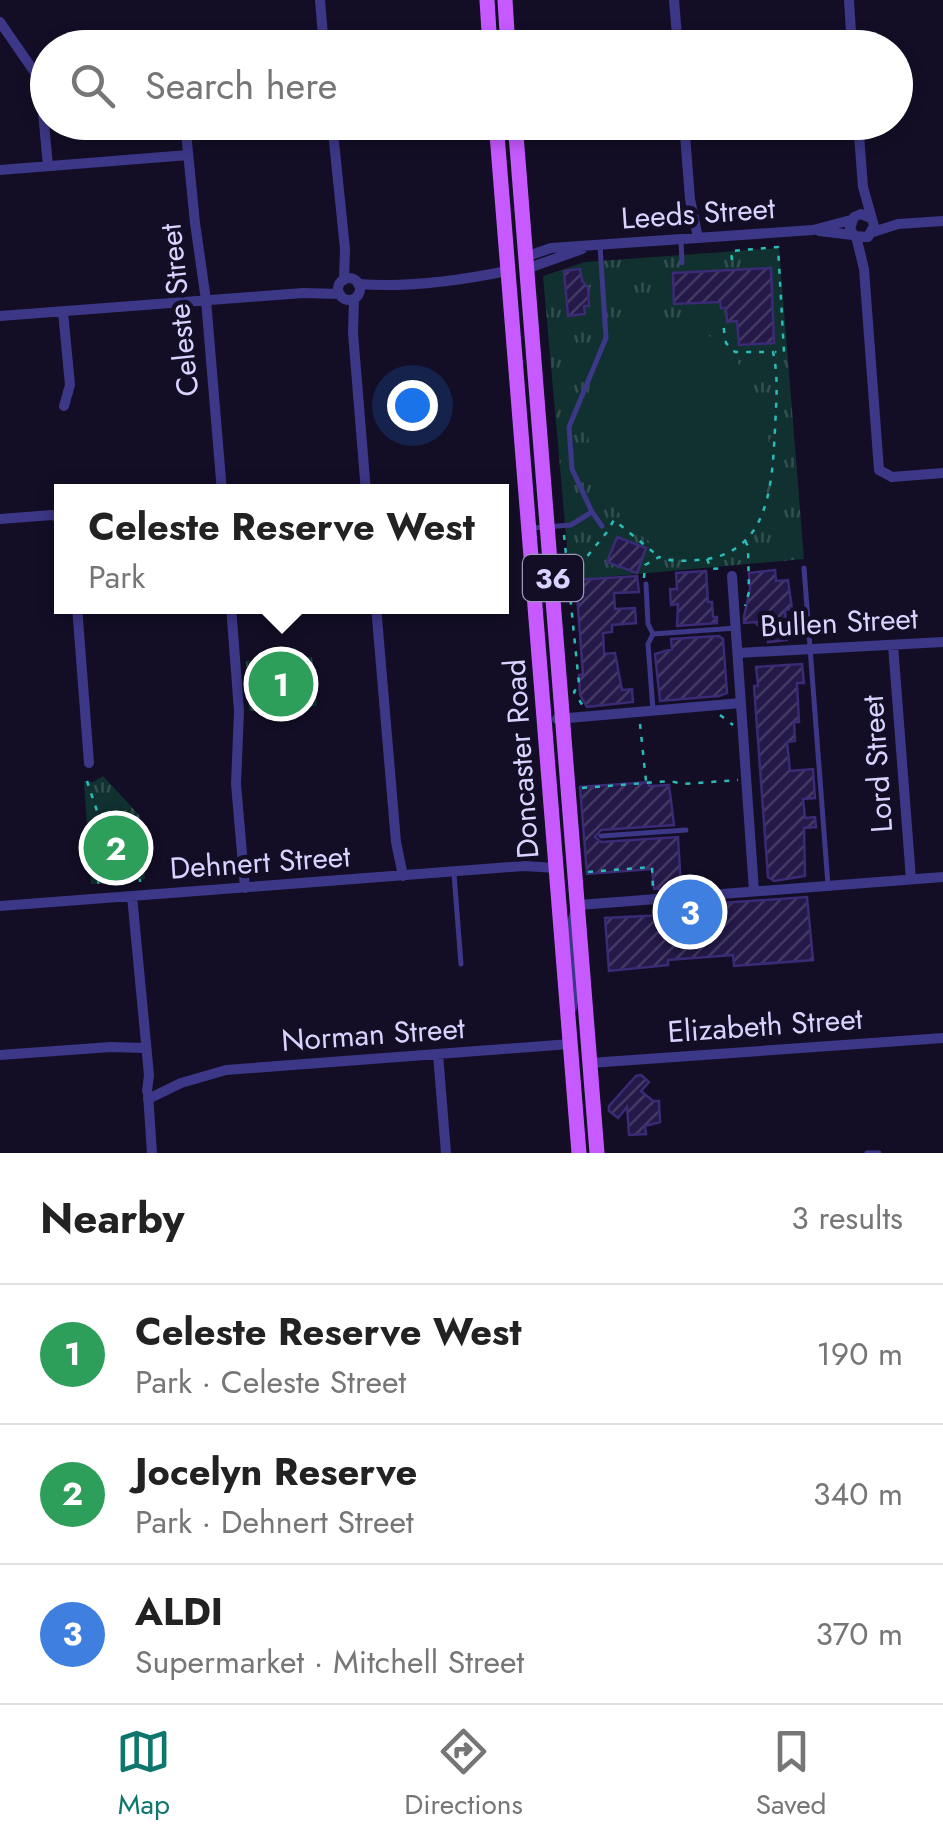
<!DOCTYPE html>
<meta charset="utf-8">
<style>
:root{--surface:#fff;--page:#f6f6f6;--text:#222;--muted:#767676;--line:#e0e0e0;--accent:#0f766e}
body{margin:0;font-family:Jost,sans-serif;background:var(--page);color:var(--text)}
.you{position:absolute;left:412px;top:405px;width:35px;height:35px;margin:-25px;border:8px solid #fff;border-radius:50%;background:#1a73e8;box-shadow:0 0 0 15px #1a73e833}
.badge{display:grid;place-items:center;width:65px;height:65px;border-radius:50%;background:var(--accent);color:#fff;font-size:32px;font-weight:700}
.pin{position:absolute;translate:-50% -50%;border:5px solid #fff;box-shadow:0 2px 10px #0006}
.popup{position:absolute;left:54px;top:484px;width:455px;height:130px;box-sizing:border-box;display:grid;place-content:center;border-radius:0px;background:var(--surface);filter:drop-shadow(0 2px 8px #0005);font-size:32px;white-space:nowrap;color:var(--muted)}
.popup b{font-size:38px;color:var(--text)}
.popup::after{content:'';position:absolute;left:50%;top:100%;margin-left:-20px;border:20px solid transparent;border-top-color:var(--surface)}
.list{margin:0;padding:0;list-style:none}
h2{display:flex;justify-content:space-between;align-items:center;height:130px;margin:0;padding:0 40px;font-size:42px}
h2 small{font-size:32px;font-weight:400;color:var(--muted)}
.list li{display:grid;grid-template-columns:65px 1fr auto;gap:30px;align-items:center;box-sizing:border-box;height:140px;padding:0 40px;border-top:2px solid var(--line)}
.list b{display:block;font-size:38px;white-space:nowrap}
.list p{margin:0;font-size:32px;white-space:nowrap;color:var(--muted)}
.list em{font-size:32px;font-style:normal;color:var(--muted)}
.icon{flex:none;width:55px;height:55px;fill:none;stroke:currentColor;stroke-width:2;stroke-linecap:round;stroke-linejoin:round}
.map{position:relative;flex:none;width:943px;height:1153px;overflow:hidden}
.search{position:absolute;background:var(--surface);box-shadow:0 5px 15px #0003;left:30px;right:30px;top:30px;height:110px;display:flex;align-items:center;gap:25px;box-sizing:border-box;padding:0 35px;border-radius:55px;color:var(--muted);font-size:38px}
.sheet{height:550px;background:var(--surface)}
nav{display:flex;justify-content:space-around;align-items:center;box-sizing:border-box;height:140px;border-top:2px solid var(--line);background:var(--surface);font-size:28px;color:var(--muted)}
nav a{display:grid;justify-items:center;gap:5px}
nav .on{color:var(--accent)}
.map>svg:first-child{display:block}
.grass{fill:url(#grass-tufts)}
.garden{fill:#113130}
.building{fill:url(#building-hatch);stroke:#3b2a75;stroke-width:2.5}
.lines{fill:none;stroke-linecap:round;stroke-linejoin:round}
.path{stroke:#2abdb8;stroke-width:2.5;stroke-dasharray:5 8;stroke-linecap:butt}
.service{stroke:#3c3787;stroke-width:5}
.minor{stroke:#3c3787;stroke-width:10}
.primary{stroke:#c65aff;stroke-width:15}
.labels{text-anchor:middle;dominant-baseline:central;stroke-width:9;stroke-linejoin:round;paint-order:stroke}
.shield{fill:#130e26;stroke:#9e98be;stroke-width:2.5}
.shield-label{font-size:28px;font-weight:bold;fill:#d9d3ff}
.street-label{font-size:30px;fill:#d9d3ff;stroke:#130e26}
</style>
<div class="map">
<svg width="943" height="1153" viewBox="0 0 943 1153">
<defs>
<pattern id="grass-tufts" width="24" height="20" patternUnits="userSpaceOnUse" patternTransform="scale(2.5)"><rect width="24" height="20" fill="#113130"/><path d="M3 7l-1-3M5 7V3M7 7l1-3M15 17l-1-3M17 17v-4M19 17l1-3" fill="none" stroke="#334e4f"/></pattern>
<pattern id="building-hatch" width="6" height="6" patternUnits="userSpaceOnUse" patternTransform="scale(2.5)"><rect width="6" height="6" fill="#241948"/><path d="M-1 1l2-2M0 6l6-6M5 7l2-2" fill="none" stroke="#433a63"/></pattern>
</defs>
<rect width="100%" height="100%" fill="#130e26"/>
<path class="grass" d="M779,248L804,559L570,580L543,276L585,262Z
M312,657L317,706L249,711L246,661Z
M103,776L140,816L145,879L91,884L84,781L93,782Z"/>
<path class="garden" d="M669,322C758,330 801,471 743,534C729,550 709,557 688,555C579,544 537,328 669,322Z"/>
<path class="building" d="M771,268L774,343L739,345L737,321L727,322L726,308H721L720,302L674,304L673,273Z
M580,269L582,281L588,287L589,306H584L585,314L568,316L564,271Z
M617,537L646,548L637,573L607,562Z
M775,570L776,581L788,580L792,609L785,610L787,640L768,642V636L755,622L744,623V617L750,589L749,573Z
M706,571L708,602H712L713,617H717V623L677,626L678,604L671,605L670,589H677L676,573Z
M637,576L639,592L614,593L615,609L635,608L636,623L612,625V632L603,633L604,654L615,653L622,690L632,689L633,702L587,707L580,695L579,675H583L576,580Z
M719,636L723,639L727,693L719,696L660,701L655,654L672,649L671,639Z
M802,664L804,683H797L799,722H794L795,741L787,742L790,771L813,769L815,798L803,799L805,818L815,817L816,827L804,828L805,876L774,881L768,877L754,686H758L756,667Z
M649,782V786L669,785L674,825L601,830L595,837L601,842L678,837L681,888L654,889L652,869L587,874L580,787Z
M807,897L813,960L734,966L733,955L668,960V965L609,971L605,918L665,915L664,907Z
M641,1075L649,1082L641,1091L653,1101H659L660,1122L645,1126L646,1134L629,1135L627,1107L618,1118L609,1111V1106L636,1076Z"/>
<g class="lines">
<path class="path" d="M732,260L731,251L778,247L784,352H775
M611,525L614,520L658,556
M564,535L579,684L574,692L583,706
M745,541L748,546L749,592L745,606
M707,559L711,569L726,568
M571,576L607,532
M644,578L645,565L659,557C670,562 684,561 697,560C770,556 772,484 775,429C776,403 779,379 773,352H735L726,343L723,324
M720,715L733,725
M640,724L646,781
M87,781L97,811C130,835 139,838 140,882
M582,788L670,781L683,784L738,780
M98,815L102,849L96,872L99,885
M588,872L652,867L653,890"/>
<path class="service" d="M681,241L682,263
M600,246L606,338L569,427L572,469L592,512L602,526
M532,528L571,525L592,512
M804,568L828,885
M646,584L648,624L653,634
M653,710L648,644L653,634L736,628
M601,836L686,830
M454,874L461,964
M867,1153H879"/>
<path class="minor" d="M320,0L324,48
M674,0L678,48
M849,0L852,48
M0,22L40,80L48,166
M185,122L195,223L206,300L222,492
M332,122L345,249L344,280
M684,122L690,199L698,238
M858,122L863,187L874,226L868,237L854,236L850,228L854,217L861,214L871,218
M0,170L188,155
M819,231L853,235
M873,232L898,224L943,221
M856,236L864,269L879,470L892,477L943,473
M525,257L551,248L813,230L851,220
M526,269L582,249
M338 289a11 11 0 1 1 22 0a11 11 0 1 1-22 0Z
M358,284C408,288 458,281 507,271
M354,299L353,333L366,492
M63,312L70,385L64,406
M0,316L303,293L340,294
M0,519L52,515L61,518
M732,576L754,891
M77,606L89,763
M231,606L239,711L236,784L245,888
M376,606L396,842L403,876
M893,645L911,879
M738,653L943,642
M557,719L741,703
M132,896L149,1075L147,1091
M0,906L524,866L557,868
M572,1008C578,974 561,935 579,905L943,877
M438,1054L446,1153
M0,1055L111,1047L144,1048
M590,1063L943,1038
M148,1094L152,1153
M148,1099L181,1083L226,1070L570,1044"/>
<path class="primary" d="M487,0L490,48
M505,0L508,48
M496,122L579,1153
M515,122L597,1153"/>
</g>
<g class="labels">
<rect class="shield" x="523" y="555" width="60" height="46" rx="8"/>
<g class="shield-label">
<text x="553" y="578">36</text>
</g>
<g class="street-label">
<text transform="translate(698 213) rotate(-4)">Leeds Street</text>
<text transform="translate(179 310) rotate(-96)">Celeste Street</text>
<text transform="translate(839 622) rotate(-3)">Bullen Street</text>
<text transform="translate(521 759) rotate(-94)">Doncaster Road</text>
<text transform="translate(877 764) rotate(-94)">Lord Street</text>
<text transform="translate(260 862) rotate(-4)">Dehnert Street</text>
<text transform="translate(765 1025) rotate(-4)">Elizabeth Street</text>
<text transform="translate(373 1034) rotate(-4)">Norman Street</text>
</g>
</g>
</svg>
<div class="you"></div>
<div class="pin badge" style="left:281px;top:684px;background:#2e9e5b">1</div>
<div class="popup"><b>Celeste Reserve West</b>Park</div>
<div class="pin badge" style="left:116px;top:848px;background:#2e9e5b">2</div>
<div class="pin badge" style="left:690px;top:912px;background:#3f7fe0">3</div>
<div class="search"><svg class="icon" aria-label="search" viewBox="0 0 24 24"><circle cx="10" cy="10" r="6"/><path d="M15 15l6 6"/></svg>Search here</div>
</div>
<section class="sheet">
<h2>Nearby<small>3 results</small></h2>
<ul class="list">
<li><span class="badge" style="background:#2e9e5b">1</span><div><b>Celeste Reserve West</b><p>Park · Celeste Street</p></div><em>190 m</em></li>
<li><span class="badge" style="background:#2e9e5b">2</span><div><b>Jocelyn Reserve</b><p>Park · Dehnert Street</p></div><em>340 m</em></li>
<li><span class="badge" style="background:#3f7fe0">3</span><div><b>ALDI</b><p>Supermarket · Mitchell Street</p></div><em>370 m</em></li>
</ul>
</section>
<nav>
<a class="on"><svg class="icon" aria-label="map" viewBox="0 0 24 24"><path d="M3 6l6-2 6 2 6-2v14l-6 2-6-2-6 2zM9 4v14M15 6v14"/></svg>Map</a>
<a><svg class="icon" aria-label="directions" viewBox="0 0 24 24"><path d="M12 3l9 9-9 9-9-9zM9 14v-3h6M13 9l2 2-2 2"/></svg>Directions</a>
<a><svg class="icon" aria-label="saved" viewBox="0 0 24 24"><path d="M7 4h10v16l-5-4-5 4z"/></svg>Saved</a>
</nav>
